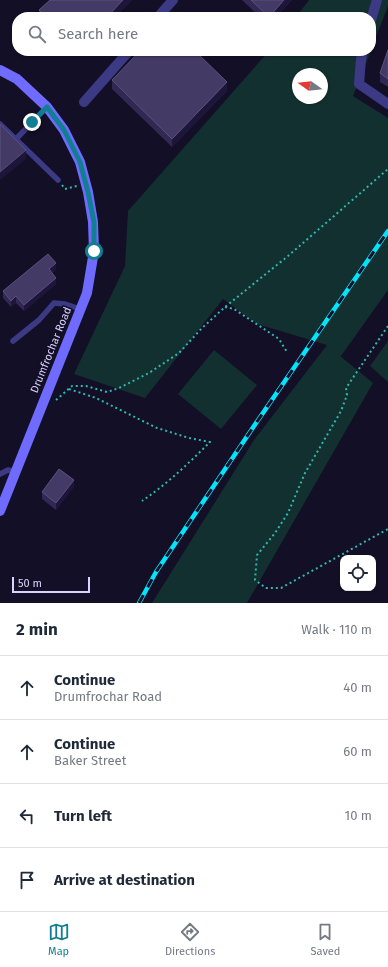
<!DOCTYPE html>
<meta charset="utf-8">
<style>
:root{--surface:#fff;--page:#f2f2f3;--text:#1f2937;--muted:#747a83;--line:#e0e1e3;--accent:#117e91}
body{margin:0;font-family:"Fira Sans",sans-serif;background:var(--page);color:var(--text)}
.controls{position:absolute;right:12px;bottom:12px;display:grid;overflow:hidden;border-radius:8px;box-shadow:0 1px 3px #0004}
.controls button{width:36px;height:36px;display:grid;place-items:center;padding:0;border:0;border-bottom:1px solid var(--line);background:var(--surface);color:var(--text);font:20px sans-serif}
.compass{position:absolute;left:292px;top:68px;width:36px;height:36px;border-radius:50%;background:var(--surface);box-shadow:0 1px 3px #0004;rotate:285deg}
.scale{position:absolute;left:12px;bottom:10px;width:78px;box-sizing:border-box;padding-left:4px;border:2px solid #d9d4ff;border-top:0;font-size:11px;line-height:14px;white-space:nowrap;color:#d9d4ff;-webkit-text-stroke:3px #130f26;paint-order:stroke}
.stop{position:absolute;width:12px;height:12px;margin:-9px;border:3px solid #117e91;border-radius:50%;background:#fff}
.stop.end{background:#117e91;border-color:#fff;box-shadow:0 1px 4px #0008}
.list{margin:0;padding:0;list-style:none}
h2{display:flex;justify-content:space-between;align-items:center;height:52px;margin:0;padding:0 16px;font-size:17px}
h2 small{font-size:13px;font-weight:400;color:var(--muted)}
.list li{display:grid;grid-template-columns:26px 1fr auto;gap:12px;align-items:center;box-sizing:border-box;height:64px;padding:0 16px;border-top:1px solid var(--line)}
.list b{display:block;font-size:15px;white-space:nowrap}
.list p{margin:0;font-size:13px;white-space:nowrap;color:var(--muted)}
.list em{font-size:13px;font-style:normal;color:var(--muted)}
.icon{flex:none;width:22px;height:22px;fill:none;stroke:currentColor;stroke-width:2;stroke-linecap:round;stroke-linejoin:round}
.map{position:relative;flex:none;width:388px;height:603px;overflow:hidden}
.search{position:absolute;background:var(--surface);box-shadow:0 1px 3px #0004;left:12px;right:12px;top:12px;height:44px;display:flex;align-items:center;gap:10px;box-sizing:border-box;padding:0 14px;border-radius:16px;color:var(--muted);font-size:15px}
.sheet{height:308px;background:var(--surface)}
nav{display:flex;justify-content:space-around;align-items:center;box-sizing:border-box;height:56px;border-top:1px solid var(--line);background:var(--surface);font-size:11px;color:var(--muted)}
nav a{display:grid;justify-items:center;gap:2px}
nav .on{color:var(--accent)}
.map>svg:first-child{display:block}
.green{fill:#12302f;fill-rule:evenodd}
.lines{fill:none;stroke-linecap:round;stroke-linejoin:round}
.path{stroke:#2fb8b0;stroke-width:2;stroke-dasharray:2 3;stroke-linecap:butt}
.service{stroke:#3d3a85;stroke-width:5.5}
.minor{stroke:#3d3a85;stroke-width:10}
.secondary{stroke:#6f6bff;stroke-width:10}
.rail-casing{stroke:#00e5ff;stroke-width:4.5}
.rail{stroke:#130f26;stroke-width:3;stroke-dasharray:9;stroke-linecap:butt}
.wall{fill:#312854}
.shaded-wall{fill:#1d163a}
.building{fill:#433a66;stroke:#5a527e}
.route{stroke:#117e91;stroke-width:5}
.labels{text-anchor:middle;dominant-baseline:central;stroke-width:3.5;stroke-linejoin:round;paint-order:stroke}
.street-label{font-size:11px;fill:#d9d4ff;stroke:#130f26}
</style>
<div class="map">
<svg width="388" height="603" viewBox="0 0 388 603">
<rect width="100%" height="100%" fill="#130f26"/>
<path class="green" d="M309,0H388V6L371,50V17H296Z
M269,51H371L353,96L388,118V290L341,356L339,355L373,383L247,603H152L254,440L327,345L257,324L223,299L145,398L74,374L125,266L128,211ZM298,74H322V98H298Z
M388,341V382L370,366Z
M214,350L257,385L221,429L178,394Z"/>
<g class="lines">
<path class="path" d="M62,185L65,189L77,186
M225,307L234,309L279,339L287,352
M388,326L346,388L347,395L341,411L305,473L288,513L275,533L257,555L255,580L266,588H281L388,529
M69,389L96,398L157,428L189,438L210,442C189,463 167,484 142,501
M56,400L72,386H86L107,392L119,388L149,373L179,353L202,328L225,307L288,256L388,169"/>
<path class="service" d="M0,124L58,180
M16,139L47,107
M13,341L39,320L54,303L65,304L80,309
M0,474L8,470L16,472"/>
<path class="minor" d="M158,17L173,0
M371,20L377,0
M363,51L361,59L359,84L388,104
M84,102L129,51"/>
<path class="secondary" d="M0,70L17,79L47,107L64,130L80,162L88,192L93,222L94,251L87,293L0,511"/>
<defs>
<path id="rail" d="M139,603L156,572L254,426L388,231"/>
</defs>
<use href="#rail" class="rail-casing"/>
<use href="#rail" class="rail"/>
</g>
<path class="wall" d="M50,0H132L115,17H39V10Z
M242,0H292L276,17H260Z
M388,50V87L380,82V73Z
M72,51H82L77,56Z
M112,80L227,91L172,147L112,89Z
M56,270L52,273L56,284L24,311L16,303L11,307L3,298V291Z
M74,487L56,510L42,499V492Z"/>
<path class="shaded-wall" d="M123,0H132L115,17H107Z
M284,0H292L276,17H269Z
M77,51H82L77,56Z
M227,82V91L172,147V139Z
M26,150V159L0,180V172Z
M56,263V270L49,276V269Z
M56,278V284L24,311V305Z
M16,296V303L11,307V301Z
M74,480V487L56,510V503Z"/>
<path class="building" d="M50,0H123L107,17H46L39,10Z
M251,0H284L269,17Z
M388,50V79L380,73Z
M140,51H195L227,82L172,139L112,80Z
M0,124L26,150L0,172Z
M48,254L56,263L49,269L56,278L24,305L16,296L11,301L3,291Z
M59,469L74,480L56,503L42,492Z"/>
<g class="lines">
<path class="route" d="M32,122L47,107L64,130L80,162L88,192L94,222V251"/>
</g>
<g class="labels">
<g class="street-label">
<text transform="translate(51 350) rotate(-68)">Drumfrochar Road</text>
</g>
</g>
</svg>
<div class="controls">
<button><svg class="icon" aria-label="locate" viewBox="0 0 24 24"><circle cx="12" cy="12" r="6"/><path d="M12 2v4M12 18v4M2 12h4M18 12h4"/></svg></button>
</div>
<svg class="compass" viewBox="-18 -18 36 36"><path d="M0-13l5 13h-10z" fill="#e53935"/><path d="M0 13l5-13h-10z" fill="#747a83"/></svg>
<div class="scale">50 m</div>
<div class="stop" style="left:94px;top:251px"></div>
<div class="stop end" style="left:32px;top:122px"></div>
<div class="search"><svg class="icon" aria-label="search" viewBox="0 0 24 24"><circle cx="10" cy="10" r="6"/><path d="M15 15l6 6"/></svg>Search here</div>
</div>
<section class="sheet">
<h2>2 min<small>Walk · 110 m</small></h2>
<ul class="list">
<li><svg class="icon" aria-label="ahead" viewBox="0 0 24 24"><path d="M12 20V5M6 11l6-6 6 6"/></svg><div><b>Continue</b><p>Drumfrochar Road</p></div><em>40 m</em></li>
<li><svg class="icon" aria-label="ahead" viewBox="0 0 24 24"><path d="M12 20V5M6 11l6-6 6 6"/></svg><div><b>Continue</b><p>Baker Street</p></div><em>60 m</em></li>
<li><svg class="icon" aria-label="left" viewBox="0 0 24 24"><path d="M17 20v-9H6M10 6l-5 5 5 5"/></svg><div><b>Turn left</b></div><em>10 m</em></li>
<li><svg class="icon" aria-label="arrive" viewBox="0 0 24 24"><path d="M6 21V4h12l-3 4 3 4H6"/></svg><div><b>Arrive at destination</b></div></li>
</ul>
</section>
<nav>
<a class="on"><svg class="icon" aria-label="map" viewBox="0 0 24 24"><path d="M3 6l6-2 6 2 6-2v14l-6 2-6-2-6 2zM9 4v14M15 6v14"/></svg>Map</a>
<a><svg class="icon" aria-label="directions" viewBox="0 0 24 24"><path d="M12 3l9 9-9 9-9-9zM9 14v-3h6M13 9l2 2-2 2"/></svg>Directions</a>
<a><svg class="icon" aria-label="saved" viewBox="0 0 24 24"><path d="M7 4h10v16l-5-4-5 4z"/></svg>Saved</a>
</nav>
